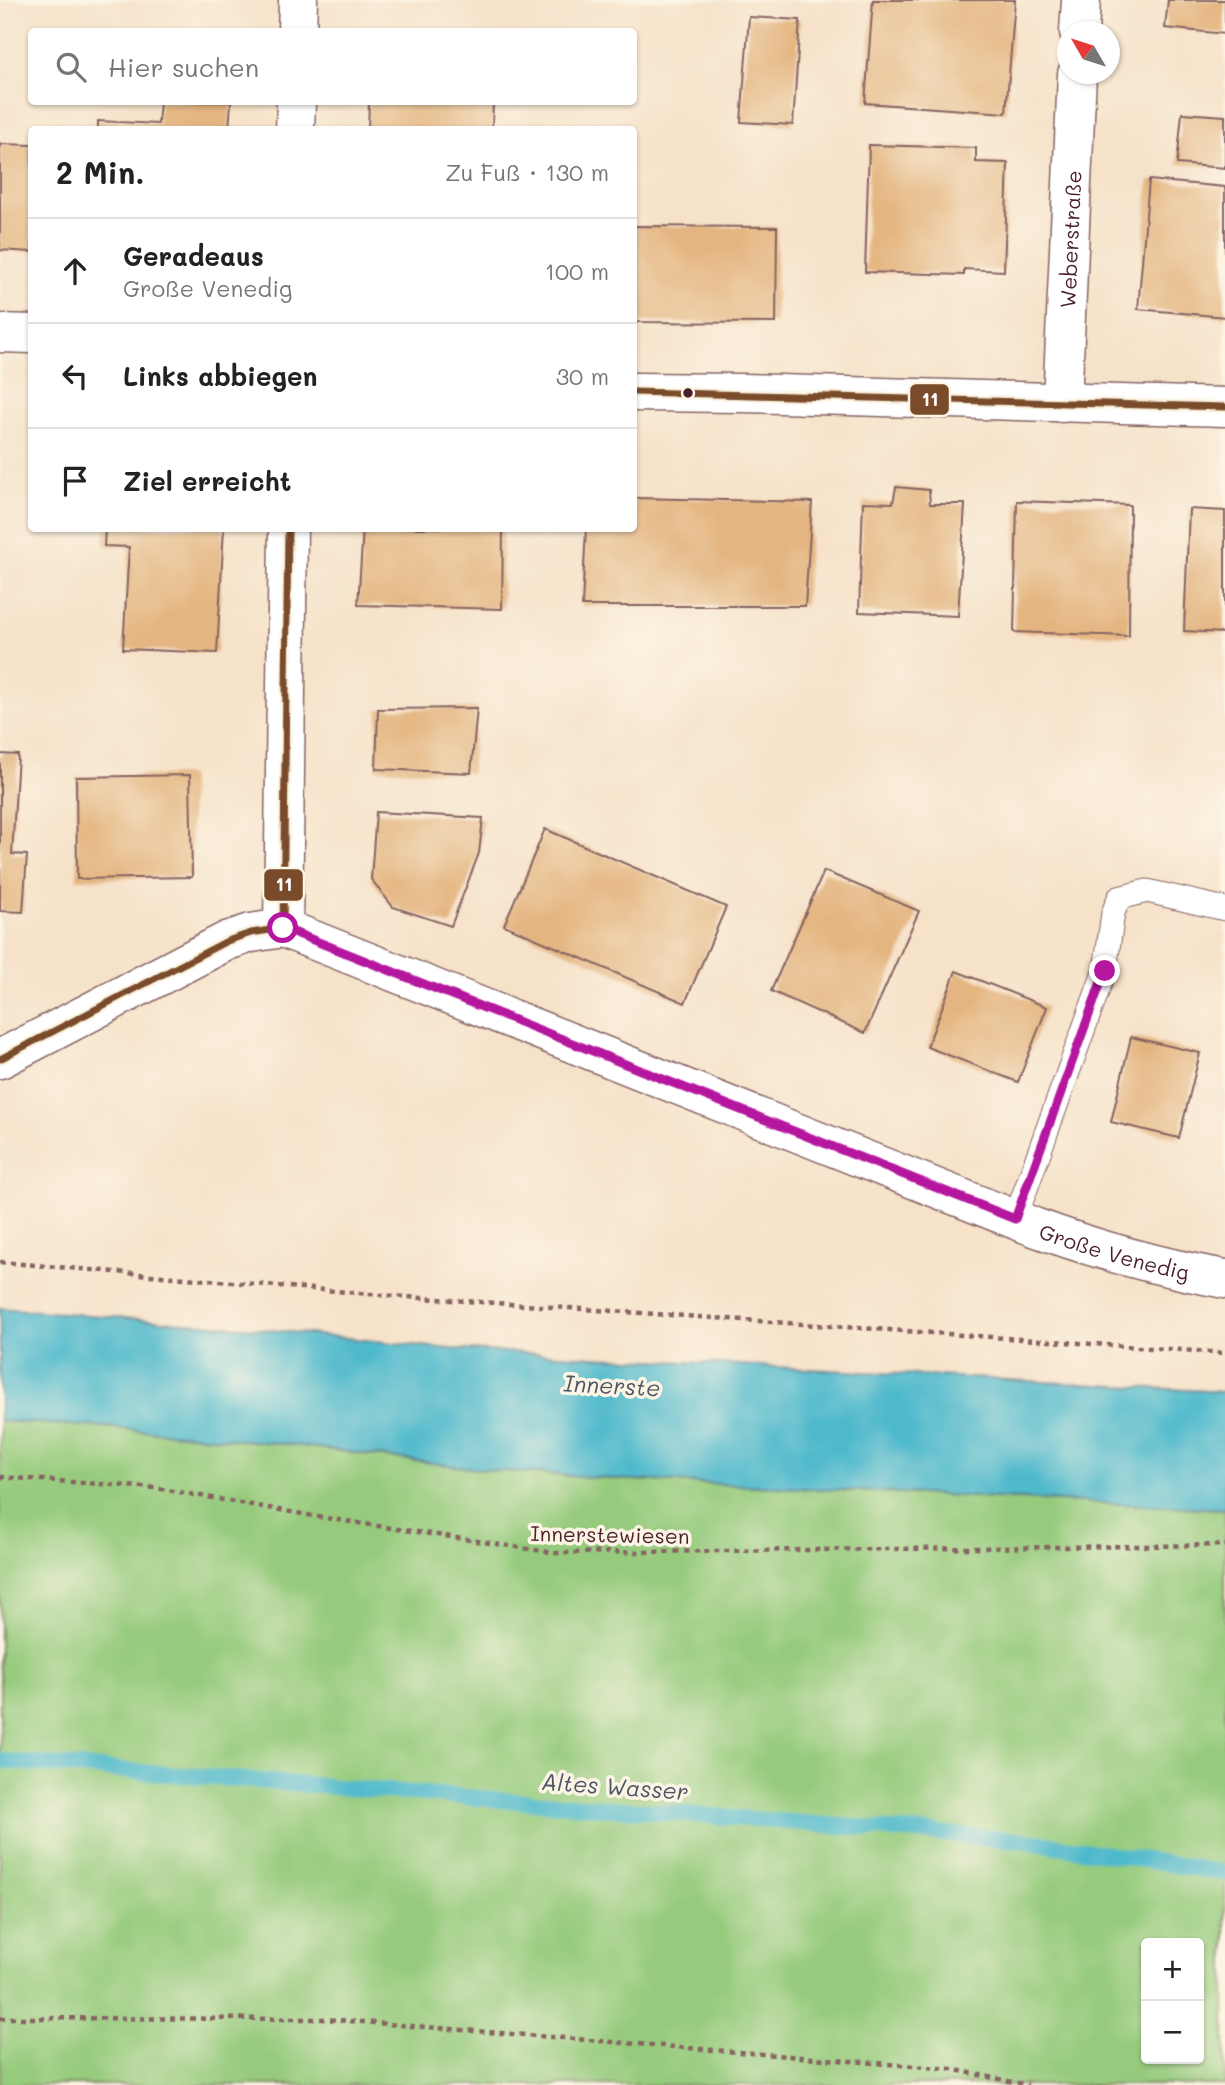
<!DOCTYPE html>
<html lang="de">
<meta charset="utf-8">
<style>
:root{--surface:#fff;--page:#f6f6f6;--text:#222;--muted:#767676;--line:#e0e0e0}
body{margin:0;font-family:Mali,sans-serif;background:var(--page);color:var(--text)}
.controls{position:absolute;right:21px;bottom:21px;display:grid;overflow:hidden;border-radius:7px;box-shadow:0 2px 5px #0004}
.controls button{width:63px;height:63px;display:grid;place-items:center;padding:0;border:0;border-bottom:2px solid var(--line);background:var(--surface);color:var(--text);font:35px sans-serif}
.compass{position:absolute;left:1057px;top:21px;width:63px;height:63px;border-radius:50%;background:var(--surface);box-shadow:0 2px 5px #0004;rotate:309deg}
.stop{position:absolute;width:21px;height:21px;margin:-16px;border:5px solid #b5179e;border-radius:50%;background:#fff}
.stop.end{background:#b5179e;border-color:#fff;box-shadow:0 2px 7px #0008}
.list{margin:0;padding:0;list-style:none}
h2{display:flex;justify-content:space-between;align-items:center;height:91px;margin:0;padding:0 28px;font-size:30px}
h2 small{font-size:23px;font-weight:400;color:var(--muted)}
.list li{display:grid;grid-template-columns:46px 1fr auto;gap:21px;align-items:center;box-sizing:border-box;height:105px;padding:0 28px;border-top:2px solid var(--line)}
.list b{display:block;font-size:26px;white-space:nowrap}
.list p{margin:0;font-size:23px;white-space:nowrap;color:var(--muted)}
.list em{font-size:23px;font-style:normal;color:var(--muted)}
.icon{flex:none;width:38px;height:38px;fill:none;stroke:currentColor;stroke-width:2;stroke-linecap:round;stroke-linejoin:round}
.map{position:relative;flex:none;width:1225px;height:2085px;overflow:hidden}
.search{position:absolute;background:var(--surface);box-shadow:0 2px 5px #0004;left:28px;top:28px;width:609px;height:77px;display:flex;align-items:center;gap:18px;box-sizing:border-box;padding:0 24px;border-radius:7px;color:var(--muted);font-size:26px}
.panel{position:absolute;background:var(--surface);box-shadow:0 2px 5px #0004;left:28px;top:126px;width:609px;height:406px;border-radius:7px}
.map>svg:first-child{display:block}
.green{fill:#96cb7d;stroke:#707554;stroke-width:2;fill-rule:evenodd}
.water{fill:#4fb9cc;stroke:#4c6c7c;stroke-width:2}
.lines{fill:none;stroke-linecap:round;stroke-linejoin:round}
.stream{stroke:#4fb9cc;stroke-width:16}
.building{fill:#e4b580}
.lane-casing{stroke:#866362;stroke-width:25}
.street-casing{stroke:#866362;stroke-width:41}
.path{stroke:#866362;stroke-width:4.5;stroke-dasharray:5 5;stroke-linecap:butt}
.lane{stroke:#fff;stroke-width:23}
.street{stroke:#fff;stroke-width:38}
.bus-1-casing{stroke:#fcf5e5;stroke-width:12}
.bus-1{stroke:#7a4b2a;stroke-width:7}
.route{stroke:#b5179e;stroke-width:9}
.bus-dot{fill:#4a1f2b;stroke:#fcf5e5;stroke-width:2.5}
.labels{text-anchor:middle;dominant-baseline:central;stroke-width:7;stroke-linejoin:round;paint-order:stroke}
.street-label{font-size:21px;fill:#4a1f2b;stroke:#fcf5e5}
.water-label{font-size:23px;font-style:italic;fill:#4c5563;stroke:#fcf5e5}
.line-badge{stroke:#fcf5e5;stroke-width:2.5}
.badge-label{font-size:19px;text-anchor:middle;font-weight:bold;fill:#fff}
</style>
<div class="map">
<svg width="1225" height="2085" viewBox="0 0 1225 2085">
<rect width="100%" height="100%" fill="#fcf5e5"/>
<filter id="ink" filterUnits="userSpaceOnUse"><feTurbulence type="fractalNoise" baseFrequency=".0143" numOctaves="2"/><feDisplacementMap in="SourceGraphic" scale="14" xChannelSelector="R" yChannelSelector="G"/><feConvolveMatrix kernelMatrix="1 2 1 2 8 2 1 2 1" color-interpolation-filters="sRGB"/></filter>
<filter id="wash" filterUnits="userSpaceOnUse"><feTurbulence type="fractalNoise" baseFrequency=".00686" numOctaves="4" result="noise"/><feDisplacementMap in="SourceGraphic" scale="28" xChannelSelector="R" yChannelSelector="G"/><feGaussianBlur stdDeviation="1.57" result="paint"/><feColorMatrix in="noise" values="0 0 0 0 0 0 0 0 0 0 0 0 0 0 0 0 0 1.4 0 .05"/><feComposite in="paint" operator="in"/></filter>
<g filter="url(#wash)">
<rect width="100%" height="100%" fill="#f6e2c9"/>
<path class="green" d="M0,1421L106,1427L295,1445L479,1469L615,1479L1225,1509V2085H0ZM1146,1943H1199V2059H1146Z"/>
<path class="water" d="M0,1308L252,1328L451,1349L1225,1392V1509L615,1479L479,1469L295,1445L106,1427L0,1421Z"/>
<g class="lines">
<path class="stream" d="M0,1761L1021,1840L1225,1873"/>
</g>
<g id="blocks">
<path class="building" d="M873,0H1015L1006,113L865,103Z
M1168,0H1225V34L1165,28Z
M749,17L800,20L793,125L741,122Z
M160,102H231L229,130H98V121L158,124Z
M369,102H493L492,130H368Z
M1182,113L1225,116V168L1177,164Z
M0,144L32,145V252L0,250Z
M869,145L976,148V162L1008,163L1004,271L964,269V275L865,272Z
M1149,180L1225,187V317L1138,309Z
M634,226L777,227L776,323L634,322Z
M896,487L929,490L930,504H965L958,616L859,612L863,502L893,503Z
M634,498L812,502L805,606H582L586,528H634Z
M1017,501L1130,505L1129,636L1014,632Z
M1189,509L1225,511V633L1184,631Z
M105,528H224L217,653L123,649L129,547L104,546Z
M363,528H503L502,609L358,605Z
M477,708L471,773L376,769L378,709Z
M0,754L18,755L12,854L27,855L23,912L0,911Z
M190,775L192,877L77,879L76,777Z
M376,812L483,818L479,853L451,926L393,907L371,879Z
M545,829L726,907L685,1003L504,925Z
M824,871L919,911L865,1033L771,991Z
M956,971L1047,1007L1018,1082L927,1047Z
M1131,1037L1200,1053L1179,1138L1111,1122Z"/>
</g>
</g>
<g filter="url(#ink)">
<use href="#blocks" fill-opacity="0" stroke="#866362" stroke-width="2"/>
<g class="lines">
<defs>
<path id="lane" d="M1015,1219L1105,970L1113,913L1119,898L1147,891L1225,909"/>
<g id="street">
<path d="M297,32L298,0"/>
<path d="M1079,32L1081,0"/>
<path d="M295,130L296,102"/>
<path d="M0,333L32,334"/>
<path d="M634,392L742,393L1225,407"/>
<path id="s1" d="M1062,403L1077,74"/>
<path d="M283,928L288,528"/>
<path id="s2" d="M0,1059L227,941L251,933L283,928L1034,1227C1097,1250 1159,1267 1225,1279"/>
</g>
</defs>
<use href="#lane" class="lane-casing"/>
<use href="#street" class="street-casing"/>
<path class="path" d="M0,1262L393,1296L1225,1353
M0,1477L156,1488L319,1517L555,1553L1225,1545
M0,2018L325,2019L951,2069L1028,2085"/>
<use href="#lane" class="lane"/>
<use href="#street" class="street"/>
<defs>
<path id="bus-1" d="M634,392L1225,407
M0,1059L227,941L251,933L283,928L288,528"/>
</defs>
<use href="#bus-1" class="bus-1-casing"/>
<use href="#bus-1" class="bus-1"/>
</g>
</g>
<g class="lines" filter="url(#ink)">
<path class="route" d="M283,928L1015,1219L1105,971"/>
</g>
<circle class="bus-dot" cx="688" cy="393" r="6"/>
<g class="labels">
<g class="street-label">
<text stroke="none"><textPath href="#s1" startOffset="164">Weberstraße</textPath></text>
<text stroke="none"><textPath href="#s2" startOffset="1206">Große Venedig</textPath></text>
<text transform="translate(610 1534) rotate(1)">Innerstewiesen</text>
</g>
<g class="water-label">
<text transform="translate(612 1385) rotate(3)">Innerste</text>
<text transform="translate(615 1786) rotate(4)">Altes Wasser</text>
</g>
</g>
<g class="line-badge">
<rect x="909" y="383" width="41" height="33" rx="7" fill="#7a4b2a"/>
<rect x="263" y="868" width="41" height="34" rx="7" fill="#7a4b2a"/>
</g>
<g class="badge-label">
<text x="930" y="406">11</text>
<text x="284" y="891">11</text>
</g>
</svg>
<div class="controls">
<button>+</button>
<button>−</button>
</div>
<svg class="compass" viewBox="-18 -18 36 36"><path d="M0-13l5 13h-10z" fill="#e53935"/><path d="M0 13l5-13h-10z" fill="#767676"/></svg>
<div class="stop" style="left:283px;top:928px"></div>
<div class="stop end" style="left:1105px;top:971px"></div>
<div class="search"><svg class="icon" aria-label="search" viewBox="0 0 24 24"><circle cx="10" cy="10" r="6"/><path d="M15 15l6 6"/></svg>Hier suchen</div>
<section class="panel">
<h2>2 Min.<small>Zu Fuß · 130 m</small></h2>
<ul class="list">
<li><svg class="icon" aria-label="ahead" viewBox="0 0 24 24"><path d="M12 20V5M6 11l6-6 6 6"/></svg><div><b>Geradeaus</b><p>Große Venedig</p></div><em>100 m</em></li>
<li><svg class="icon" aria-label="left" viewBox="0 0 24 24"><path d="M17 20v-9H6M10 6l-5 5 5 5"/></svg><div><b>Links abbiegen</b></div><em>30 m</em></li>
<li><svg class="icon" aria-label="arrive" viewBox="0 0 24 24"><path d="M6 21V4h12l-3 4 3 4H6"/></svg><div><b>Ziel erreicht</b></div></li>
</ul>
</section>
</div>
